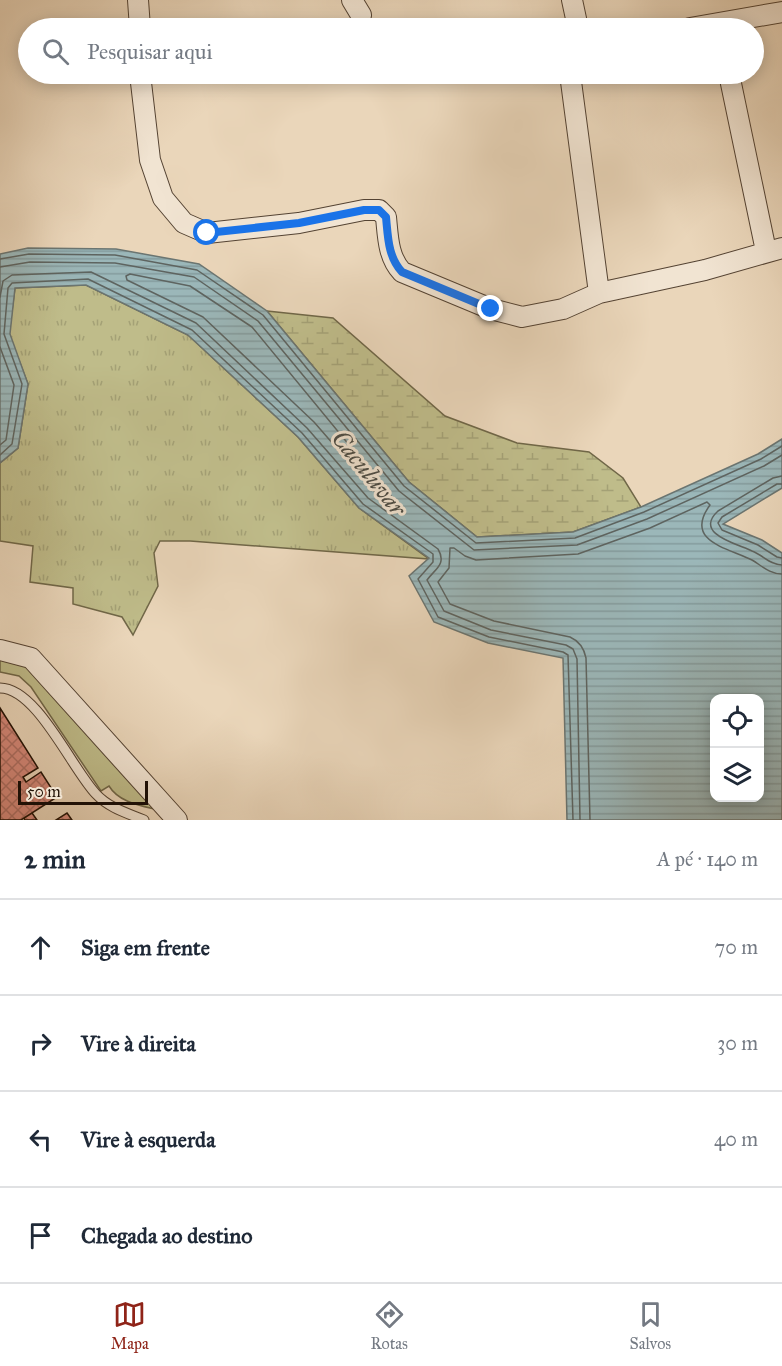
<!DOCTYPE html>
<html lang="pt">
<meta charset="utf-8">
<style>
:root{--surface:#fff;--page:#f6f6f7;--text:#1f2937;--muted:#747a83;--line:#e0e1e3;--accent:#8f2418}
body{margin:0;font-family:"IM FELL Great Primer",serif;background:var(--page);color:var(--text)}
.controls{position:absolute;right:18px;bottom:18px;display:grid;overflow:hidden;border-radius:12px;box-shadow:0 3px 15px #0003}
.controls button{width:54px;height:54px;display:grid;place-items:center;padding:0;border:0;border-bottom:2px solid var(--line);background:var(--surface);color:var(--text);font:30px sans-serif}
.scale{position:absolute;left:18px;bottom:15px;width:130px;box-sizing:border-box;padding-left:6px;border:3px solid #221206;border-top:0;font-size:16px;line-height:21px;white-space:nowrap;color:#221206;-webkit-text-stroke:4px #f1e4d2;paint-order:stroke}
.stop{position:absolute;width:18px;height:18px;margin:-14px;border:4px solid #1a73e8;border-radius:50%;background:#fff}
.stop.end{background:#1a73e8;border-color:#fff;box-shadow:0 2px 6px #0008}
.list{margin:0;padding:0;list-style:none}
h2{display:flex;justify-content:space-between;align-items:center;height:78px;margin:0;padding:0 24px;font-size:26px}
h2 small{font-size:20px;font-weight:400;color:var(--muted)}
.list li{display:grid;grid-template-columns:39px 1fr auto;gap:18px;align-items:center;box-sizing:border-box;height:96px;padding:0 24px;border-top:2px solid var(--line)}
.list b{display:block;font-size:22px;white-space:nowrap}
.list em{font-size:20px;font-style:normal;color:var(--muted)}
.icon{flex:none;width:33px;height:33px;fill:none;stroke:currentColor;stroke-width:2;stroke-linecap:round;stroke-linejoin:round}
.map{position:relative;flex:none;width:782px;height:820px;overflow:hidden}
.search{position:absolute;background:var(--surface);box-shadow:0 3px 15px #0003;left:18px;right:18px;top:18px;height:66px;display:flex;align-items:center;gap:15px;box-sizing:border-box;padding:0 21px;border-radius:33px;color:var(--muted);font-size:22px}
.sheet{height:462px;background:var(--surface)}
nav{display:flex;justify-content:space-around;align-items:center;box-sizing:border-box;height:84px;border-top:2px solid var(--line);background:var(--surface);font-size:16px;color:var(--muted)}
nav a{display:grid;justify-items:center;gap:3px}
nav .on{color:var(--accent)}
.map>svg:first-child{display:block}
.grass{fill:url(#grass-tufts);stroke:#706748;stroke-width:1.5}
.wetland{fill:url(#wetland-marsh);stroke:#706748;stroke-width:1.5}
.garden{fill:#bfbc8a;stroke:#706748;stroke-width:1.5}
.water{fill:url(#water-rules);stroke:#6b7571;stroke-width:1.5;fill-rule:evenodd}
.lines{fill:none;stroke-linecap:round;stroke-linejoin:round}
.shore{stroke:#5e6460;stroke-width:1.5}
.building{fill:url(#building-cross-hatch);stroke:#221206;stroke-width:1.5}
.service-casing{stroke:#544333;stroke-width:11}
.minor-casing{stroke:#544333;stroke-width:22}
.service{stroke:#f1e4d2;stroke-width:9}
.minor{stroke:#f1e4d2;stroke-width:20}
.route{stroke:#1a73e8;stroke-width:8}
.labels{text-anchor:middle;dominant-baseline:central;stroke-width:6;stroke-linejoin:round;paint-order:stroke}
.water-label{font-size:24px;font-style:italic;fill:#4c4c45;stroke:#f1e4d2}
</style>
<div class="map">
<svg width="782" height="820" viewBox="0 0 782 820">
<defs>
<pattern id="grass-tufts" width="24" height="20" patternUnits="userSpaceOnUse" patternTransform="scale(1.5)"><rect width="24" height="20" fill="#bfbc8a"/><path d="M3 7l-1-3M5 7V3M7 7l1-3M15 17l-1-3M17 17v-4M19 17l1-3" fill="none" stroke="#a4a176"/></pattern>
<pattern id="wetland-marsh" width="20" height="14" patternUnits="userSpaceOnUse" patternTransform="scale(1.5)"><rect width="20" height="14" fill="#bfbc8a"/><path d="M1 5h8M5 5V1M11 12h8M15 12V8" fill="none" stroke="#a4a176"/></pattern>
<pattern id="water-rules" width="6" height="5" patternUnits="userSpaceOnUse" patternTransform="scale(1.5)"><rect width="6" height="5" fill="#9bb7b9"/><path d="M0 2.5h6" fill="none" stroke="#859c9e"/></pattern>
<pattern id="building-cross-hatch" width="8" height="8" patternUnits="userSpaceOnUse" patternTransform="scale(1.5)"><rect width="8" height="8" fill="#d6897b"/><path d="M0 0l8 8M0 8l8-8" fill="none" stroke="#ad6f63"/></pattern>
</defs>
<rect width="100%" height="100%" fill="#ead6ba"/>
<filter id="stains"><feTurbulence type="fractalNoise" baseFrequency=".00333" numOctaves="4"/><feColorMatrix values="0 0 0 0 .2 0 0 0 0 .09 0 0 0 0 .02 0 0 0 .5 -.17"/></filter>
<radialGradient id="worn" r=".72"><stop offset=".6" stop-color="#630" stop-opacity="0"/><stop offset="1" stop-color="#630" stop-opacity=".3"/></radialGradient>
<path class="grass" d="M86,285L188,335L298,437L359,508L429,559L190,541H160L154,553L158,586L133,635L122,617L73,604V588L30,582L33,546L0,541V463L18,448L28,384L9,334L15,288Z"/>
<path class="wetland" d="M267,311L333,318L445,416L517,443L589,452L623,478L641,507L573,532L477,537L409,482Z"/>
<path class="garden" d="M0,656L38,672L154,809C137,805 118,801 109,786L101,791L31,687L19,676L0,672Z"/>
<path class="water" d="M28,248L116,249L199,264L267,311L409,482L477,537L573,532L641,507L758,454L782,439V488L723,524L762,540L782,553V820H567L563,658L488,643L434,622L409,576L429,558L359,508L298,437L188,335L86,285L15,288L10,334L28,384L18,448L0,463V254ZM714,698H760V798H714Z"/>
<g class="lines">
<path class="shore" d="M0,259L29,254L115,255L197,270L263,315L404,486L476,543L575,538L644,512L761,459L782,446
M0,267L30,262L115,263L194,277L258,321L399,491L474,550L577,545L647,519L764,466L782,455
M130,274L190,286L252,327L392,497V501L388,502L374,491L314,422L203,317L127,280L126,276Z
M0,297L3,281L12,275L91,272L196,323L307,428L368,498L438,549C447,564 435,569 427,580L444,611L491,630L566,645L573,649L577,659L580,820
M0,347L14,385L6,440L0,445
M0,455L12,444L22,384L4,334L8,288L12,283L88,279L192,330L302,433L363,504L433,554V562L418,579L438,617L489,637L563,652L568,655L573,820
M782,476L773,478L718,511C693,534 738,544 752,551C763,555 770,565 782,565
M782,484H777L722,517L718,523L722,530L758,545L777,557L782,558
M590,820L586,658C584,648 579,641 570,637L494,621L450,604L438,582L449,568L450,548H454L465,556L476,560L578,554L650,528L707,502L710,505C683,542 729,548 752,560C762,566 770,574 782,574"/>
</g>
<path class="building" d="M0,708L38,768L23,777L26,782L41,772L57,797L21,820H0Z
M32,813L37,820H25L24,818Z
M67,813L72,820H56Z"/>
<g class="lines">
<defs>
<path id="service" d="M0,688C37,688 72,769 96,794C109,808 127,813 144,820"/>
<path id="minor" d="M138,0L140,28
M352,0L361,15
M572,0L578,28
M690,28L782,12
M140,74L150,160L163,198L184,223L207,233L299,223L364,210H379L386,217C388,237 388,257 402,272L491,309L522,317L563,309L599,293L705,270L782,248
M570,74L599,293
M729,74L766,251
M0,650L31,658L177,820"/>
</defs>
<use href="#service" class="service-casing"/>
<use href="#minor" class="minor-casing"/>
<use href="#service" class="service"/>
<use href="#minor" class="minor"/>
</g>
<g class="lines">
<path class="route" d="M207,233L299,223L364,210H379L386,217C388,237 388,257 402,272L491,309"/>
</g>
<g class="labels">
<g class="water-label">
<text transform="translate(369 473) rotate(51)">Caculuvar</text>
</g>
</g>
<rect width="100%" height="100%" filter="url(#stains)"/>
<rect width="100%" height="100%" fill="url(#worn)"/>
</svg>
<div class="controls">
<button><svg class="icon" aria-label="locate" viewBox="0 0 24 24"><circle cx="12" cy="12" r="6"/><path d="M12 2v4M12 18v4M2 12h4M18 12h4"/></svg></button>
<button><svg class="icon" aria-label="layers" viewBox="0 0 24 24"><path d="M12 4l9 5-9 5-9-5zM3 14l9 5 9-5"/></svg></button>
</div>
<div class="scale">50 m</div>
<div class="stop" style="left:207px;top:233px"></div>
<div class="stop end" style="left:491px;top:309px"></div>
<div class="search"><svg class="icon" aria-label="search" viewBox="0 0 24 24"><circle cx="10" cy="10" r="6"/><path d="M15 15l6 6"/></svg>Pesquisar aqui</div>
</div>
<section class="sheet">
<h2>2 min<small>A pé · 140 m</small></h2>
<ul class="list">
<li><svg class="icon" aria-label="ahead" viewBox="0 0 24 24"><path d="M12 20V5M6 11l6-6 6 6"/></svg><div><b>Siga em frente</b></div><em>70 m</em></li>
<li><svg class="icon" aria-label="right" viewBox="0 0 24 24"><path d="M7 20v-9h11M14 6l5 5-5 5"/></svg><div><b>Vire à direita</b></div><em>30 m</em></li>
<li><svg class="icon" aria-label="left" viewBox="0 0 24 24"><path d="M17 20v-9H6M10 6l-5 5 5 5"/></svg><div><b>Vire à esquerda</b></div><em>40 m</em></li>
<li><svg class="icon" aria-label="arrive" viewBox="0 0 24 24"><path d="M6 21V4h12l-3 4 3 4H6"/></svg><div><b>Chegada ao destino</b></div></li>
</ul>
</section>
<nav>
<a class="on"><svg class="icon" aria-label="map" viewBox="0 0 24 24"><path d="M3 6l6-2 6 2 6-2v14l-6 2-6-2-6 2zM9 4v14M15 6v14"/></svg>Mapa</a>
<a><svg class="icon" aria-label="directions" viewBox="0 0 24 24"><path d="M12 3l9 9-9 9-9-9zM9 14v-3h6M13 9l2 2-2 2"/></svg>Rotas</a>
<a><svg class="icon" aria-label="saved" viewBox="0 0 24 24"><path d="M7 4h10v16l-5-4-5 4z"/></svg>Salvos</a>
</nav>
